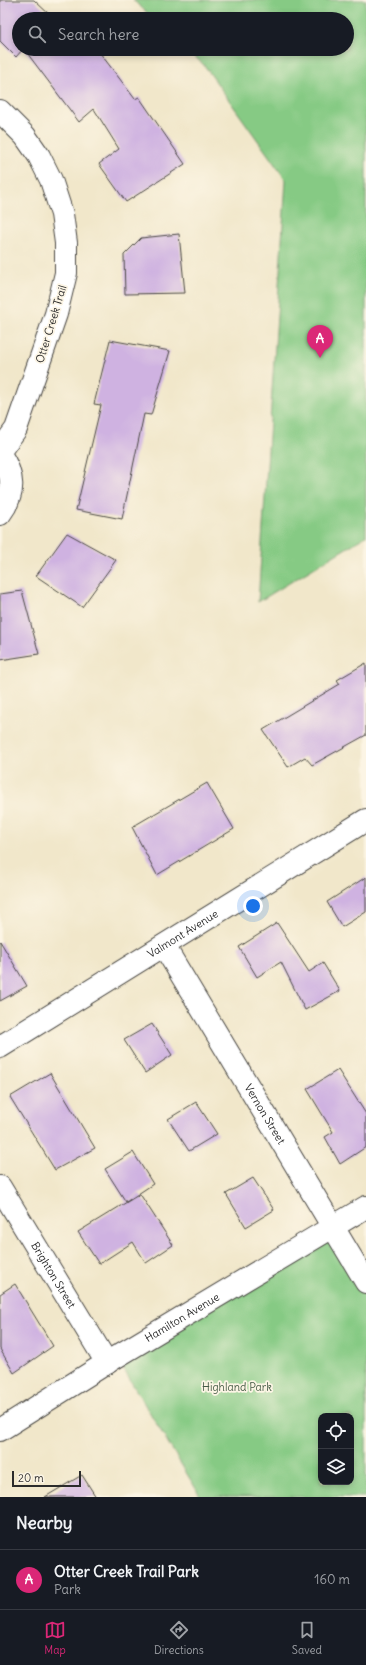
<!DOCTYPE html>
<style>
:root{--surface:#171b24;--page:#20242c;--text:#f1f3f6;--muted:#9ea1a6;--line:#363941;--accent:#db2777}
body{margin:0;font-family:Delius,sans-serif;background:var(--page);color:var(--text)}
.controls{position:absolute;right:12px;bottom:12px;display:grid;overflow:hidden;border-radius:8px;box-shadow:0 2px 6px #0003}
.controls button{width:36px;height:36px;display:grid;place-items:center;padding:0;border:0;border-bottom:1px solid var(--line);background:var(--surface);color:var(--text);font:20px sans-serif}
.scale{position:absolute;left:12px;bottom:10px;width:69px;box-sizing:border-box;padding-left:4px;border:2px solid #2b2b2b;border-top:0;font-size:11px;line-height:14px;white-space:nowrap;color:#2b2b2b;-webkit-text-stroke:3px #fcf5e5;paint-order:stroke}
.you{position:absolute;left:253px;top:906px;width:14px;height:14px;margin:-10px;border:3px solid #fff;border-radius:50%;background:#1a73e8;box-shadow:0 0 0 6px #1a73e833}
.badge{display:grid;place-items:center;width:26px;height:26px;border-radius:50%;background:var(--accent);color:#fff;font-size:13px;font-weight:700}
.pin{position:absolute;translate:-50% -33px;filter:drop-shadow(0 1px 2px #0008)}
.pin::after{content:'';position:absolute;top:21px;width:14px;height:12px;background:inherit;clip-path:polygon(0 0,100% 0,50% 100%)}
.list{margin:0;padding:0;list-style:none}
h2{display:flex;justify-content:space-between;align-items:center;height:52px;margin:0;padding:0 16px;font-size:17px}
h2 small{font-size:13px;font-weight:400;color:var(--muted)}
.list li{display:grid;grid-template-columns:26px 1fr auto;gap:12px;align-items:center;box-sizing:border-box;height:60px;padding:0 16px;border-top:1px solid var(--line)}
.list b{display:block;font-size:15px;white-space:nowrap}
.list p{margin:0;font-size:13px;white-space:nowrap;color:var(--muted)}
.list em{font-size:13px;font-style:normal;color:var(--muted)}
.icon{flex:none;width:22px;height:22px;fill:none;stroke:currentColor;stroke-width:2;stroke-linecap:round;stroke-linejoin:round}
.map{position:relative;flex:none;width:366px;height:1497px;overflow:hidden}
.search{position:absolute;background:var(--surface);box-shadow:0 2px 6px #0003;left:12px;right:12px;top:12px;height:44px;display:flex;align-items:center;gap:10px;box-sizing:border-box;padding:0 14px;border-radius:22px;color:var(--muted);font-size:15px}
.sheet{height:112px;background:var(--surface)}
nav{display:flex;justify-content:space-around;align-items:center;box-sizing:border-box;height:56px;border-top:1px solid var(--line);background:var(--surface);font-size:11px;color:var(--muted)}
nav a{display:grid;justify-items:center;gap:2px}
nav .on{color:var(--accent)}
.map>svg:first-child{display:block}
.green{fill:#86ca84;stroke:#587a58;fill-rule:evenodd}
.building{fill:#cfb2e1}
.lines{fill:none;stroke-linecap:round;stroke-linejoin:round}
.minor-casing{stroke:#494743;stroke-width:24}
.minor{stroke:#fff;stroke-width:22}
.labels{text-anchor:middle;dominant-baseline:central;stroke-width:3.5;stroke-linejoin:round;paint-order:stroke}
.street-label{font-size:11px;fill:#2b2b2b;stroke:#fcf5e5}
.park-label{font-size:11px;fill:#465b46;stroke:#fcf5e5}
</style>
<div class="map">
<svg width="366" height="1497" viewBox="0 0 366 1497">
<rect width="100%" height="100%" fill="#fcf5e5"/>
<filter id="ink" filterUnits="userSpaceOnUse"><feTurbulence type="fractalNoise" baseFrequency=".025" numOctaves="2"/><feDisplacementMap in="SourceGraphic" scale="8" xChannelSelector="R" yChannelSelector="G"/><feConvolveMatrix kernelMatrix="1 2 1 2 8 2 1 2 1" color-interpolation-filters="sRGB"/></filter>
<filter id="wash" filterUnits="userSpaceOnUse"><feTurbulence type="fractalNoise" baseFrequency=".012" numOctaves="4" result="noise"/><feDisplacementMap in="SourceGraphic" scale="16" xChannelSelector="R" yChannelSelector="G"/><feGaussianBlur stdDeviation="0.9" result="paint"/><feColorMatrix in="noise" values="0 0 0 0 0 0 0 0 0 0 0 0 0 0 0 0 0 1.4 0 .05"/><feComposite in="paint" operator="in"/></filter>
<g filter="url(#wash)">
<rect width="100%" height="100%" fill="#f1e7ca"/>
<path class="green" d="M133,0H366V536L258,602L286,180L204,65L186,49H347V19H154Z
M332,1228L366,1283V1497H201L116,1357ZM321,1416H351V1482H321Z"/>
<g id="blocks">
<path class="building" d="M0,0H34L52,17L50,19H19V49H23L16,57L0,41Z
M24,49H97L135,99L139,97L185,164L126,202L99,164L119,149L94,109L79,122Z
M179,234L185,293L125,294L124,255L141,238Z
M110,340L170,351L151,415L144,414L122,519L76,510L101,405L94,404Z
M67,533L116,560L82,607L36,576Z
M22,591L39,654L0,660V594Z
M366,663V735L312,765L305,757L288,767L263,730L340,684L337,680Z
M207,783L234,829L157,875L132,827Z
M366,877V912L342,927L327,902Z
M277,923L309,972L323,963L340,991L305,1010L281,962L257,977L239,947Z
M0,941L27,986L0,1001Z
M152,1024L172,1055L145,1073L124,1040Z
M338,1070L366,1114V1147L340,1164L325,1137L333,1132L307,1089Z
M50,1073L95,1148L55,1170L10,1097Z
M196,1102L217,1134L189,1151L168,1119Z
M133,1152L153,1184L126,1202L105,1169Z
M253,1178L274,1210L246,1227L226,1194Z
M140,1194L173,1245L146,1263L133,1242L99,1264L78,1232Z
M15,1284L53,1346L14,1373L0,1349V1294Z
M82,1475L96,1497H45Z"/>
</g>
</g>
<g filter="url(#ink)">
<use href="#blocks" fill-opacity="0" stroke="#494743" stroke-width="1"/>
<g class="lines">
<defs>
<g id="minor">
<path d="M0,111L25,136L39,156L51,180L62,214L66,243V273L56,314L16,429L0,451"/>
<path d="M0,454C14,475 16,493 0,514"/>
<path id="s1" d="M164,946L366,1282"/>
<path id="s2" d="M0,1047L366,820"/>
<path id="s3" d="M0,1187L107,1363"/>
<path id="s4" d="M0,1430L116,1357L366,1207"/>
</g>
</defs>
<use href="#minor" class="minor-casing"/>
<use href="#minor" class="minor"/>
</g>
</g>
<g class="labels">
<g class="street-label">
<text transform="translate(51 324) rotate(-73)">Otter Creek Trail</text>
<text stroke="none"><textPath href="#s2" startOffset="215">Valmont Avenue</textPath></text>
<text stroke="none"><textPath href="#s1" startOffset="196">Vernon Street</textPath></text>
<text stroke="none"><textPath href="#s3" startOffset="103">Brighton Street</textPath></text>
<text stroke="none"><textPath href="#s4" startOffset="214">Hamilton Avenue</textPath></text>
</g>
<g class="park-label">
<text x="237" y="1387">Highland Park</text>
</g>
</g>
</svg>
<div class="controls">
<button><svg class="icon" aria-label="locate" viewBox="0 0 24 24"><circle cx="12" cy="12" r="6"/><path d="M12 2v4M12 18v4M2 12h4M18 12h4"/></svg></button>
<button><svg class="icon" aria-label="layers" viewBox="0 0 24 24"><path d="M12 4l9 5-9 5-9-5zM3 14l9 5 9-5"/></svg></button>
</div>
<div class="scale">20 m</div>
<div class="you"></div>
<div class="pin badge" style="left:320px;top:358px">A</div>
<div class="search"><svg class="icon" aria-label="search" viewBox="0 0 24 24"><circle cx="10" cy="10" r="6"/><path d="M15 15l6 6"/></svg>Search here</div>
</div>
<section class="sheet">
<h2>Nearby<small></small></h2>
<ul class="list">
<li><span class="badge">A</span><div><b>Otter Creek Trail Park</b><p>Park</p></div><em>160 m</em></li>
</ul>
</section>
<nav>
<a class="on"><svg class="icon" aria-label="map" viewBox="0 0 24 24"><path d="M3 6l6-2 6 2 6-2v14l-6 2-6-2-6 2zM9 4v14M15 6v14"/></svg>Map</a>
<a><svg class="icon" aria-label="directions" viewBox="0 0 24 24"><path d="M12 3l9 9-9 9-9-9zM9 14v-3h6M13 9l2 2-2 2"/></svg>Directions</a>
<a><svg class="icon" aria-label="saved" viewBox="0 0 24 24"><path d="M7 4h10v16l-5-4-5 4z"/></svg>Saved</a>
</nav>
